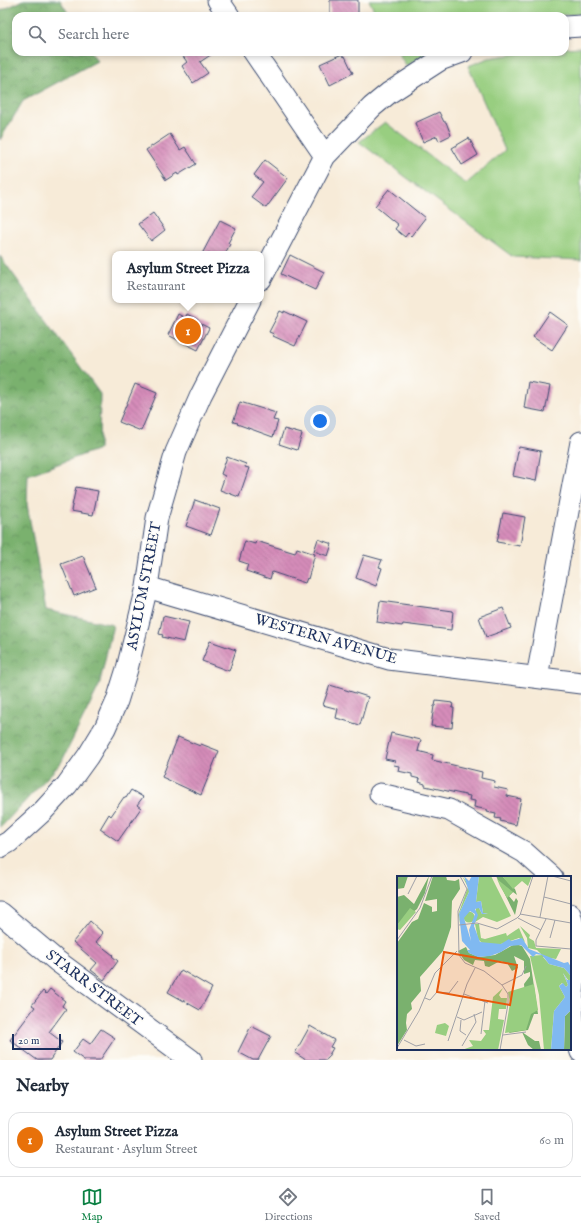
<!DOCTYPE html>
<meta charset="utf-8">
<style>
:root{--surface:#fff;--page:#f2f2f3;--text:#1f2937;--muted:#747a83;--line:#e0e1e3;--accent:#0b8043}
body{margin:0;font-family:"IM FELL English",serif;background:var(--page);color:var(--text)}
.scale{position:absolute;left:12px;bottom:10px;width:49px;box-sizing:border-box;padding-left:4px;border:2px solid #1b2f5e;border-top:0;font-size:11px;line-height:14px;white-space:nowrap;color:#1b2f5e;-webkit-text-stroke:3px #fdfcf7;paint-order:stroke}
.you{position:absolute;left:320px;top:421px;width:14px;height:14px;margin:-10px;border:3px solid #fff;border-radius:50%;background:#1a73e8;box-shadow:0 0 0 6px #1a73e833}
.badge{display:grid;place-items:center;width:26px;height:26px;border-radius:50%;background:var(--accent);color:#fff;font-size:13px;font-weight:700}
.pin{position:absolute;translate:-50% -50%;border:2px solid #fff;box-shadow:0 1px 4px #0006}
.popup{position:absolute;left:112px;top:251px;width:152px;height:52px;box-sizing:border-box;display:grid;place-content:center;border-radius:8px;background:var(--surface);filter:drop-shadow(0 1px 3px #0005);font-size:13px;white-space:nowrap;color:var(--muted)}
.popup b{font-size:15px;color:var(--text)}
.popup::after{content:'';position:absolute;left:50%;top:100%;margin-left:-8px;border:8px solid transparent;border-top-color:var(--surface)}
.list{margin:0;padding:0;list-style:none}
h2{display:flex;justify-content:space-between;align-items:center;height:52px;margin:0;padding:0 16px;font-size:17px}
h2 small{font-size:13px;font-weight:400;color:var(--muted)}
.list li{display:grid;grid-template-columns:26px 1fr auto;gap:12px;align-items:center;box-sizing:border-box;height:56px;margin:0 8px 8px;padding:0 8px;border:1px solid var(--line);border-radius:12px}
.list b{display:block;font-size:15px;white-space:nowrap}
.list p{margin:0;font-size:13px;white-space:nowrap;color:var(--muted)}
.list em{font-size:13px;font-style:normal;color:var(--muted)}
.icon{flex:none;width:22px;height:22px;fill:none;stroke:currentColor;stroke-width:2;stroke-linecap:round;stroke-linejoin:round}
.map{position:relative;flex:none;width:581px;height:1060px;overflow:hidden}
.search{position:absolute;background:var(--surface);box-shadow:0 2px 6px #0003;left:12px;right:12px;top:12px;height:44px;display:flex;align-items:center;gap:10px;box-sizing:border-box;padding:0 14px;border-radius:12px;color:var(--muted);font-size:15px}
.sheet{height:116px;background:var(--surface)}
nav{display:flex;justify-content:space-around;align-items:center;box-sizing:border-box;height:56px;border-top:1px solid var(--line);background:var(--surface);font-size:11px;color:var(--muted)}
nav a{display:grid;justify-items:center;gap:2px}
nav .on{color:var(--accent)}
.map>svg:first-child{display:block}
.forest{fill:url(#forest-crowns);stroke:#4a7066}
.park{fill:#98ce80;stroke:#5a7e6f}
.building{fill:url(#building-back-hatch)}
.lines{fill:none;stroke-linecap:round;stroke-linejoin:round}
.minor-casing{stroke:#3c4b70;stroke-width:23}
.minor{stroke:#fff;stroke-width:21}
.labels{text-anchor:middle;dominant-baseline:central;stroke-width:3;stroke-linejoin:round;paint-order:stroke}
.street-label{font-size:15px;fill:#1b2f5e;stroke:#fdfcf7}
.inset-road{fill:none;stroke:#9fa0a7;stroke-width:1}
.view{fill:#e8590c;fill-opacity:0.15;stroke:#e8590c;stroke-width:2}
.inset-edge{fill:none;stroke:#1b2f5e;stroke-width:2}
</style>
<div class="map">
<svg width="581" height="1060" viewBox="0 0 581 1060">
<defs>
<pattern id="forest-crowns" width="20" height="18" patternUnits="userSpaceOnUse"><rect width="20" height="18" fill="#7ab16e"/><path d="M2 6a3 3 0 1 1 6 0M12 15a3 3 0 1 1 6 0" fill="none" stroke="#63905e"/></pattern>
<pattern id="building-back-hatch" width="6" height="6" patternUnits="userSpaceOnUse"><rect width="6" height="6" fill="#d58cb9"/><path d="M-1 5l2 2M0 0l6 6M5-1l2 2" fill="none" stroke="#ac739a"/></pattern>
</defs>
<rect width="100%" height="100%" fill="#fdfcf7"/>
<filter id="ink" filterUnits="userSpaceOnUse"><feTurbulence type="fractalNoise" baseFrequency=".025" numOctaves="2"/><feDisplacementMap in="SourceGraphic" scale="8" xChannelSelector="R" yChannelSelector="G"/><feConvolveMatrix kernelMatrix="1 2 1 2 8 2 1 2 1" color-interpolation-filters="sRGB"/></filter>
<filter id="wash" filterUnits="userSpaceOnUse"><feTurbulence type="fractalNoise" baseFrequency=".012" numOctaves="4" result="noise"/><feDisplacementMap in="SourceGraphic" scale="16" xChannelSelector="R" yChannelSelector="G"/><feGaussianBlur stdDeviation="0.9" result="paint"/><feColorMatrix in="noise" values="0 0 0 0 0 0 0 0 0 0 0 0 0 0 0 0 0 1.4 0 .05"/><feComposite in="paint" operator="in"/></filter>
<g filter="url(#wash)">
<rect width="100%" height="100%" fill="#f7ebd8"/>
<path class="forest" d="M24,0H60L70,16H16V52H91L97,61L23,101L0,140V11Z
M0,256L100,394L99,449L28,475L27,504L46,610L113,625L99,686L61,763L0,828Z"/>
<path class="park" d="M369,0H581V14L543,16H377Z
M581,47V260L513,257L359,142L385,122L466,184L505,150L468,66L489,58L530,52H565V48Z
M398,52H429L406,66Z"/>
<g id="blocks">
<path class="building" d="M330,0H358V16H330Z
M180,52H215L200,62L208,73L193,83L182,66L187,62Z
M342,54L344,57L345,56L353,73L330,85L320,64Z
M439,112L444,122H446L451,135L439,141L437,136L423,142L415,123Z
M170,134L180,150L185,147L196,164L178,175L177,173L166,180L146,150Z
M469,138L478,155L462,165L452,148Z
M265,160L288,178L266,208L251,197L263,182L254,175Z
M389,189L425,218L411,236L408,233L405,237L395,229L398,225L375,206Z
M153,213L165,230L151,241L138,224Z
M220,220L236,228L228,243L230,244L225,254H202Z
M290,255L324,272L315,290L281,274Z
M280,311L284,313V311L307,322L295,346L273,336L274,334L269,332Z
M550,312L568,325L552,350L533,337Z
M178,314L185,318L187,314L198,320L197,322L209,328L198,350L168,335Z
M528,382L550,386L545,412L524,408Z
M135,384L157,393L141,431L119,422Z
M240,402L276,413L273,420L278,421L273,437L237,424L238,423L233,422Z
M284,429L302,434L297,450L279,444Z
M519,447L541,451L536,481L513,476Z
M227,457L246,464L245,467L249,468L239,497L220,490L225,476L221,474Z
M76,487L98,491L93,515L71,511Z
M195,500L220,509L211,535L186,526Z
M503,513L525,517L520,546L497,542Z
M318,539L332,544L328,556L314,551Z
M245,541L255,544L256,541L295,553L297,548L315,554L308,579L307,578L305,583L272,572L270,579L246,571L248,564L239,561Z
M364,555L382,560L379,567L382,568L376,586L356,578Z
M83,556L96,587L74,596L61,564Z
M380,601L453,611L451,630L403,624L402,626L377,622Z
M503,608L511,628L486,637L479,617Z
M163,616L189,622L184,642L162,637L163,635L159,634Z
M210,641L236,650L229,671L202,661Z
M330,685L368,697L360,725L336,718L338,709L323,705Z
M436,701L453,703L452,708H454L452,728L431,726L434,706H435Z
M391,733L421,740L418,751L433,755L432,760L482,772L481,778L495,781L494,787L508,790L507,796L521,799L516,825L500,821L501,819L495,818L496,814L487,812L488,810L474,807L475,801L469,800L470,796L425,786V784L419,782L420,779L412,777V774L398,771L399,766L394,765L395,761L385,759Z
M178,737L200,746L201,744L219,751L201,795L162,777Z
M131,790L143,797L137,805L141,808L118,841L100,829L109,814L111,816L124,797L126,798Z
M90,921L103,933L96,942L113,955L112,956L118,961L104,980L91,970L97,963L73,942Z
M181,970L212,988L200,1010L168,992Z
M50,989L65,1001L62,1006L66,1009L49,1032L62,1042L50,1060H37L10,1040L35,1007L32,1005L43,991L46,994Z
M251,1026L271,1036L258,1060H253L238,1052Z
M310,1026L334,1040L330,1047L333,1048L326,1060H306L295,1053Z
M101,1029L115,1038L100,1060H84L73,1052L83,1039L90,1044Z"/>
</g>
</g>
<g filter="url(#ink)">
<use href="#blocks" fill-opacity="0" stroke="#3c4b70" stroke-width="1"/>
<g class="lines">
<defs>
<path id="minor" d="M218,0L229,16
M565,27L581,26
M254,52L325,156
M261,279L325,156L372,107L389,93L440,60L462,52
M147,587L389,659L581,683
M537,677L581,442
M380,794L449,810L524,852L552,877
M0,847L9,842L43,811L67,785L88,756L105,728L117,701L127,669L147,587L157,518L176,452L201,395L250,300
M0,913L57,961L191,1060
M570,914C573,925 577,936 577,947C578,963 574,979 573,994C571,1013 574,1033 581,1052"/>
</defs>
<use href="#minor" class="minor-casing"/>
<use href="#minor" class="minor"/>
</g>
</g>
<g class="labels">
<g class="street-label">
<text transform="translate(144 586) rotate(-79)">ASYLUM STREET</text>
<text transform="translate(326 639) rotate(16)">WESTERN AVENUE</text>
<text transform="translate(94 988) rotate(37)">STARR STREET</text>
</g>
</g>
<g transform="translate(397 876)">
<rect width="174" height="174" fill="#f7ebd8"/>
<path d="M0,0H11L7,12L0,13ZM32,0L28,17L20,33L0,49V21L7,19L17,28ZM36,0H49L50,4L58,5L62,3L63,13L55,25L54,51L46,75L23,101L24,115L14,127L15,133L10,138L9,147L10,154L0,170V67L15,46L21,43L27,27L35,31V36L40,35V23L28,25ZM99,0H105L118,13L120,19L116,16L112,20L117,26L119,22L121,25L118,39ZM118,68L125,70L133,83L141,138H137L131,154L112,157L128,119L127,108L133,100V96L127,98V85L117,80L121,92L115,95L110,87L103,85L92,91L88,90L87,85L78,84L76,89L67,84L61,75L69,71L72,77L82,81L98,79ZM174,134V174H167L168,140ZM125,156L138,165H142L144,174H137L131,169Z" fill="#7ab16e"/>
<path d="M105,0H135L131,10L125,5L116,13Z" fill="#98ce80"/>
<path d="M65,0L72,9V16L62,38L63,48L61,39L71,11ZM82,0H94L114,40L100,46L86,41L78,46L79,32H82L85,38H91L86,37L84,25L79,26ZM100,3L116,16L110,22L103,10ZM13,32L19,36L3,54L0,53V49ZM66.5 41a5.5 5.5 0 1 1 11 0a5.5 5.5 0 1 1-11 0ZM78,48H82L84,62L88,63L109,57L110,60L122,52L128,66L122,62L104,68H86L81,63ZM123,50L133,59L132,62L137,65L139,72L164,73L159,83L146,81L152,88L167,92L174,100V104H171L166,97L171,109L169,111L165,107L162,110L168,121L157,135L154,174H147L142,119L133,80L145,79L140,74L131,72L130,62ZM137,108L141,134L134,138L129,154L108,157L113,127L111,116ZM106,112L102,119L104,122H110L109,133H102L101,143L107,144L101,174H65L76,170L72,164L84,165L89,158L86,154H92L96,121ZM48,147L52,150L49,160L38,157L40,149Z" fill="#98ce80"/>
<path d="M67,0L72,5L75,0H82L79,26L84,25L86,37L91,38H85L82,32L78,33L81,39L77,50L83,66L104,68L112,63L114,65L125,62L132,73L167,87L171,86L174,91V100L167,92L152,88L145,79L139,78L136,81L124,69L113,70L104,76L93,80L81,81L72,77L70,74H73L65,65L62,38L72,16ZM73,35L78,38L72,54L74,65L67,42ZM166,96L170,104H174V134L168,140L167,174H154L157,135L168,121L162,110L166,107L169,111L171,109Z" fill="#80b9f1" fill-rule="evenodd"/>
<path class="inset-road" d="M63,0L70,13L61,35L62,79L68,87L87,95L105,109L111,118V128L103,174M155,0L174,5M11,18L20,0M147,21L174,28M123,38L174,47M143,41L151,0M121,42L144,54M149,43L139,64V70L174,73M62,49L80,47L100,53L120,42L123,39L136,0M153,62L158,44M0,64L23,32L35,0M105,109L125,99L129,90M67,118L91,127M28,122L33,124L40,116L52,117L61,105M60,141L67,144L85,136M64,144L63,155L69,159M84,158L88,125M106,159L129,156M7,164L19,170L28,168M51,165L70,108L78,92M65,170L79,146L77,138M0,172L22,135L38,97L60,75"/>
<path class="view" d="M47,76L120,89L113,129L40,116Z"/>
<rect width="174" height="174" class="inset-edge"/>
</g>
</svg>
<div class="scale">20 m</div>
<div class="you"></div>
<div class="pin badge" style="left:188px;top:331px;background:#e8710a">1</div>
<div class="popup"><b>Asylum Street Pizza</b>Restaurant</div>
<div class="search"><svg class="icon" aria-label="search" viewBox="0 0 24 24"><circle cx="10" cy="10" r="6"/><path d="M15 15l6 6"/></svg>Search here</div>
</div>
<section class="sheet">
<h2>Nearby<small></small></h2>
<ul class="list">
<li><span class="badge" style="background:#e8710a">1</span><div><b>Asylum Street Pizza</b><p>Restaurant · Asylum Street</p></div><em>60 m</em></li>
</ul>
</section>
<nav>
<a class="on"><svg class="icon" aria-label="map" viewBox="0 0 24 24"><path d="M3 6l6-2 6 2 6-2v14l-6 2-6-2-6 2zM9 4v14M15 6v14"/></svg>Map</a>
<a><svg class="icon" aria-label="directions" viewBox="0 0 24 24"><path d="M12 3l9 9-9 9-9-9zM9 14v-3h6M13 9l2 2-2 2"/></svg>Directions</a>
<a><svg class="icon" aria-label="saved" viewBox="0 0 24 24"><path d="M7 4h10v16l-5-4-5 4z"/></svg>Saved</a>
</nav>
